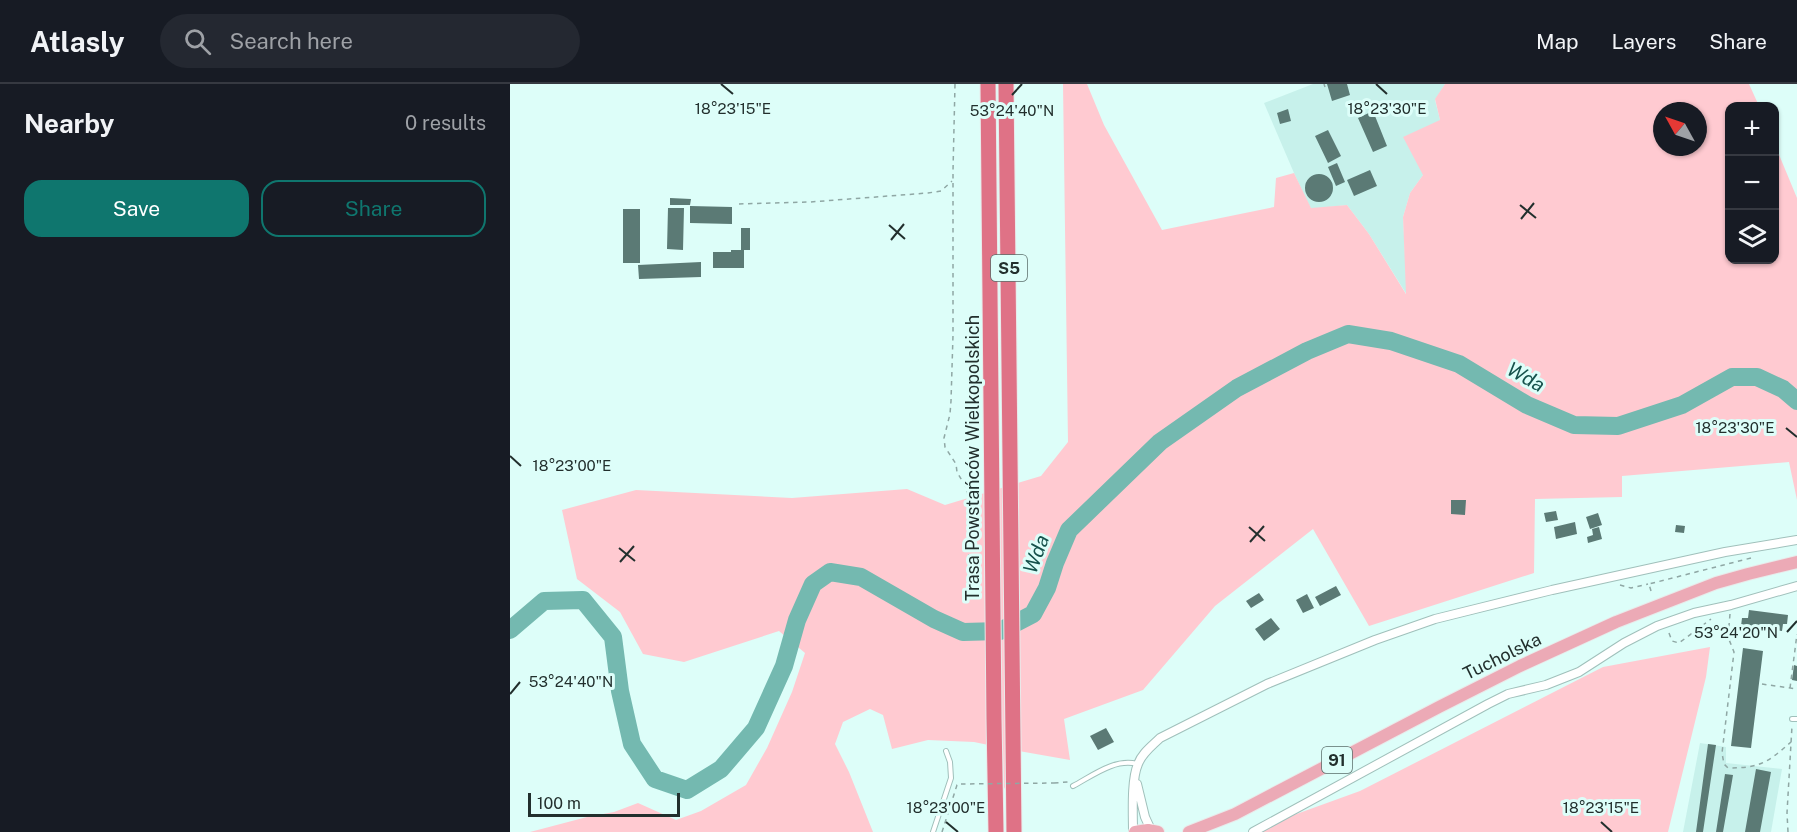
<!DOCTYPE html>
<meta charset="utf-8">
<style>
:root{--surface:#171b24;--page:#242831;--text:#f1f3f6;--muted:#9ea1a6;--line:#363941;--accent:#0f766e}
body{margin:0;font-family:"Public Sans",sans-serif;background:var(--page);color:var(--text)}
.controls{position:absolute;right:18px;top:18px;display:grid;overflow:hidden;border-radius:12px;box-shadow:0 2px 4px #0004}
.controls button{width:54px;height:54px;display:grid;place-items:center;padding:0;border:0;border-bottom:2px solid var(--line);background:var(--surface);color:var(--text);font:30px sans-serif}
.compass{position:absolute;left:1143px;top:18px;width:54px;height:54px;border-radius:50%;background:var(--surface);box-shadow:0 2px 4px #0004;rotate:310deg}
.scale{position:absolute;left:18px;bottom:15px;width:152px;box-sizing:border-box;padding-left:6px;border:3px solid #222f2d;border-top:0;font-size:16px;line-height:21px;white-space:nowrap;color:#222f2d;-webkit-text-stroke:4px #ddfef9;paint-order:stroke}
.list{margin:0;padding:0;list-style:none}
h2{display:flex;justify-content:space-between;align-items:center;height:78px;margin:0;padding:0 24px;font-size:26px}
h2 small{font-size:20px;font-weight:400;color:var(--muted)}
.actions{display:flex;gap:12px;padding:18px 24px}
.actions a{flex:1;padding:14px 0;border:2px solid var(--accent);border-radius:18px;text-align:center;font-size:21px;color:var(--accent)}
.actions .main{background:var(--accent);color:#fff}
.icon{flex:none;width:33px;height:33px;fill:none;stroke:currentColor;stroke-width:2;stroke-linecap:round;stroke-linejoin:round}
.map{position:relative;flex:none;width:1287px;height:748px;overflow:hidden}
header{display:flex;align-items:center;gap:36px;box-sizing:border-box;height:84px;padding:0 30px;background:var(--surface);border-bottom:2px solid var(--line)}
header strong{font-size:28px}
nav{display:flex;gap:33px;margin-inline-start:auto;font-size:21px}
.search{width:420px;height:54px;background:var(--page);display:flex;align-items:center;gap:15px;box-sizing:border-box;padding:0 21px;border-radius:33px;color:var(--muted);font-size:22px}
main{display:flex}
aside{flex:1;background:var(--surface)}
.map>svg:first-child{display:block}
.built{fill:#c7f1eb}
.green{fill:#ffcad1;fill-rule:evenodd}
.lines{fill:none;stroke-linecap:round;stroke-linejoin:round}
.river{stroke:#74b9b0;stroke-width:18}
.building{fill:#5b7a75}
.lane-casing{stroke:#a0c0bb;stroke-width:6}
.street-casing{stroke:#a0c0bb;stroke-width:10}
.primary-casing{stroke:#e9eaea;stroke-width:14}
.highway-casing{stroke:#e9eaea;stroke-width:17}
.path{stroke:#8fa7a4;stroke-width:1.5;stroke-dasharray:4.5 4.5;stroke-linecap:butt}
.lane{stroke:#fff;stroke-width:4}
.street{stroke:#fff;stroke-width:8}
.primary{stroke:#ecaab6;stroke-width:12}
.highway{stroke:#df7286;stroke-width:15}
.path-bridge{stroke:#8fa7a4;stroke-width:1.5;stroke-dasharray:4.5 4.5;stroke-linecap:butt}
.ticks{fill:none;stroke:#222f2d;stroke-width:2}
.labels{text-anchor:middle;dominant-baseline:central;stroke-width:6;stroke-linejoin:round;paint-order:stroke}
.shield{fill:#ddfef9;stroke:#5a6d6a;stroke-width:1.5}
.shield-label{font-size:16px;font-weight:bold;fill:#222f2d}
.street-label{font-size:18px;fill:#222f2d;stroke:#ddfef9}
.water-label{font-size:20px;font-style:italic;fill:#15514b;stroke:#ddfef9}
.ticks-label{font-size:15px;text-anchor:middle;fill:#222f2d;stroke:#ddfef9;stroke-width:6;stroke-linejoin:round;paint-order:stroke}
</style>
<header>
<strong>Atlasly</strong>
<div class="search"><svg class="icon" aria-label="search" viewBox="0 0 24 24"><circle cx="10" cy="10" r="6"/><path d="M15 15l6 6"/></svg>Search here</div>
<nav><a>Map</a><a>Layers</a><a>Share</a></nav>
</header>
<main>
<aside>
<h2>Nearby<small>0 results</small></h2>
<ul class="list">
</ul>
<div class="actions"><a class="main">Save</a><a>Share</a></div>
</aside>
<div class="map">
<svg width="1287" height="748" viewBox="0 0 1287 748">
<rect width="100%" height="100%" fill="#ddfef9"/>
<path class="built" d="M803,0H935L925,16L930,36L913,91L900,109L893,133L897,211L859,150L837,121L801,125L784,89L754,19Z
M1190,659L1216,663V679L1272,685L1261,748H1173Z"/>
<path class="green" d="M553,0H577L594,41L652,146L764,123L766,94L784,89L801,124L837,121L859,150L896,210L893,133L900,109L913,91L893,53L930,36L925,15L935,0H1239L1249,22H1220V176H1264L1265,61L1287,114V416L1279,378L1112,392V413L1025,415L1024,489L859,542L803,445L705,522L633,606L554,635L560,676L497,665V709L494,703L493,664L464,658L418,656L382,665L373,631L360,625L333,638L325,660L339,688L363,748H20L77,733L104,728L128,719L166,736L191,727L236,701L257,664L282,608L295,569L269,547L174,578L133,570L110,528L67,495L52,426L126,406L282,414L397,405L435,421L531,392L558,358ZM1152,27H1188V63H1152Z
M1200,563L1196,593L1158,748H749L781,732L850,707L1093,583Z"/>
<g class="lines">
<path class="river" d="M0,546L34,517L73,516L103,553L110,607L122,660L145,695L177,706L211,685L246,644L274,582L287,536L303,500L320,488L351,493L424,535L453,548L490,547L523,530L537,504L545,479L559,446L650,358L727,304L797,267L838,250L881,257L949,280L1017,321L1064,341L1108,342L1172,321L1222,293H1247L1273,305L1287,317"/>
</g>
<path class="building" d="M817,0H837L840,11L822,17Z
M778,25L781,37L770,40L767,29Z
M863,27L877,62L863,68L848,34Z
M818,46L831,72L818,79L805,52Z
M827,79L835,98L826,102L818,83Z
M860,86L867,102L844,112L837,96Z
M795 104a14 14 0 1 1 28 0a14 14 0 1 1-28 0Z
M160,114L181,115L180,121H160Z
M180,122L222,123V140L180,139Z
M158,124H174L173,166L157,165Z
M113,125H130V179H113Z
M231,144H240V166H234V184H203V168H221V166H231Z
M191,178V193L129,195L128,181Z
M941,416H956L955,431L941,430Z
M1046,427L1048,436L1036,438L1034,429Z
M1088,429L1092,441L1080,445L1076,433Z
M1065,438L1067,450L1046,455L1044,443Z
M1166,441L1175,442L1174,449L1165,448Z
M1089,443L1092,455L1078,459L1077,453L1083,451L1082,445Z
M826,502L831,511L810,522L805,513Z
M749,509L754,516L741,524L736,517Z
M797,510L804,524L793,529L786,516Z
M1239,526L1278,531L1277,540H1273L1272,547L1231,542L1232,534H1238Z
M761,534L770,545L754,557L745,545Z
M1233,564L1253,567L1241,664L1221,662Z
M1284,581L1287,582V597L1282,596Z
M596,644L604,658L588,666L580,652Z
M1198,660L1206,661L1193,748H1186Z
M1246,685L1261,688L1250,748H1235Z
M1215,690L1223,691L1222,697L1213,748H1206Z"/>
<g class="lines">
<defs>
<path id="lane" d="M1282,635H1287
M563,702C582,692 605,674 627,680
M423,748L441,694L440,678L436,667"/>
<path id="street" d="M627,700L635,733L641,746
M623,748C623,730 621,696 628,680C632,669 642,662 650,654L757,600L865,556L925,535L1042,506L1215,468L1287,456
M743,748L978,620L998,610L1036,601L1069,588L1114,559L1147,542L1184,529L1221,521L1287,502"/>
<path id="primary" d="M625,748L638,746L648,748
M679,748L725,730L929,623L1010,582L1106,538L1206,499L1238,490L1287,478"/>
<path id="highway" d="M478,0L484,635L486,748
M496,0L504,748"/>
</defs>
<use href="#lane" class="lane-casing"/>
<use href="#street" class="street-casing"/>
<use href="#primary" class="primary-casing"/>
<use href="#highway" class="highway-casing"/>
<path class="path" d="M445,0L443,87V251L441,317L440,330L434,354L435,363L446,380L447,388L457,405L460,508
M814,0L815,3
M229,120L300,118L418,109L431,107L442,97
M1110,501L1121,504L1138,500
M1141,507L1139,500L1241,474
M1220,530L1218,553L1224,568L1212,669L1214,680L1218,684C1250,684 1257,679 1281,658
M1159,549L1162,557L1169,559L1201,535
M1252,600L1287,605
M1280,604L1287,550
M544,699L558,698
M432,748L447,701L451,700
M1278,748L1277,729L1282,642"/>
<use href="#lane" class="lane"/>
<use href="#street" class="street"/>
<use href="#primary" class="primary"/>
<use href="#highway" class="highway"/>
<path class="path-bridge" d="M451,700L544,699"/>
</g>
<path class="ticks" d="M211,0L223,10M866,0L877,10M502,11L512,0M1010,121L1026,134M1011,135L1024,119M379,141L395,155M381,156L394,140M1276,344L1287,353M0,372L11,382M739,443L755,457M740,458L754,442M109,464L125,477M110,478L124,462M1277,548L1287,537M0,610L10,598M436,738L448,748M1091,738L1102,748"/>
<g class="labels">
<g class="shield">
<rect x="481" y="171" width="36" height="26" rx="4.5"/>
<rect x="812" y="663" width="30" height="26" rx="4.5"/>
</g>
<g class="shield-label">
<text x="499" y="184">S5</text>
<text x="827" y="676">91</text>
</g>
<g class="street-label">
<text transform="translate(462 374) rotate(-90)">Trasa Powstańców Wielkopolskich</text>
<text transform="translate(992 572) rotate(-26)">Tucholska</text>
</g>
<g class="water-label">
<text transform="translate(1016 293) rotate(29)">Wda</text>
<text transform="translate(526 470) rotate(-70)">Wda</text>
</g>
</g>
<g class="ticks-label">
<text x="223" y="30">18°23'15"E</text>
<text x="877" y="30">18°23'30"E</text>
<text x="502" y="32">53°24'40"N</text>
<text x="1225" y="349">18°23'30"E</text>
<text x="62" y="387">18°23'00"E</text>
<text x="1226" y="554">53°24'20"N</text>
<text x="61" y="603">53°24'40"N</text>
<text x="436" y="729">18°23'00"E</text>
<text x="1091" y="729">18°23'15"E</text>
</g>
</svg>
<div class="controls">
<button>+</button>
<button>−</button>
<button><svg class="icon" aria-label="layers" viewBox="0 0 24 24"><path d="M12 4l9 5-9 5-9-5zM3 14l9 5 9-5"/></svg></button>
</div>
<svg class="compass" viewBox="-18 -18 36 36"><path d="M0-13l5 13h-10z" fill="#e53935"/><path d="M0 13l5-13h-10z" fill="#9ea1a6"/></svg>
<div class="scale">100 m</div>
</div>
</main>
